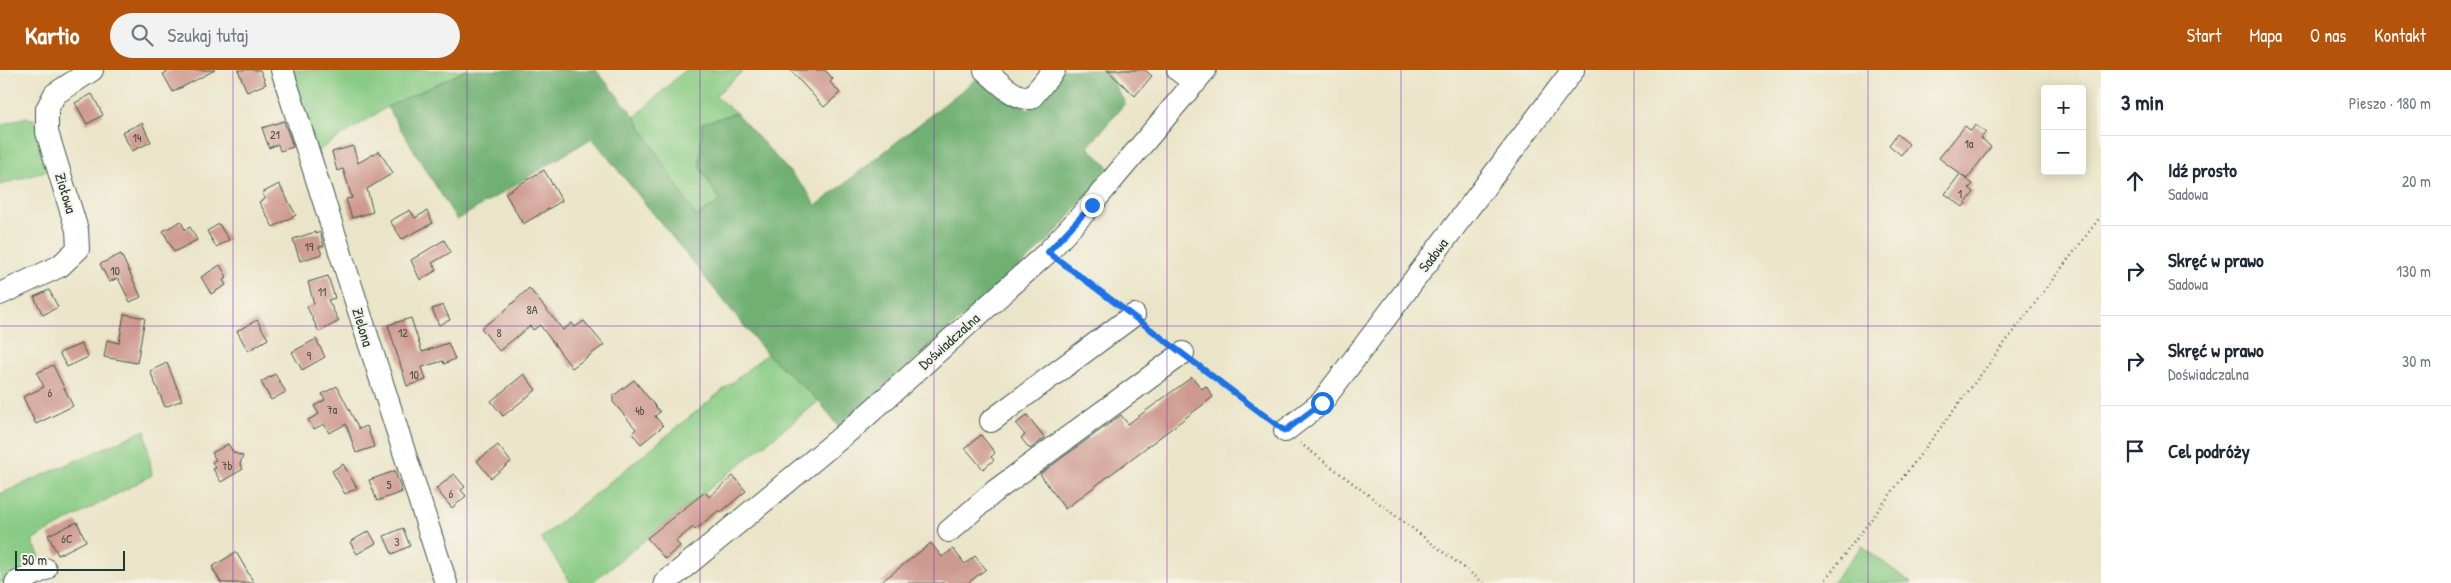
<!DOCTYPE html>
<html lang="pl">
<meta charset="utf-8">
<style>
:root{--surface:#fff;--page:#f2f2f3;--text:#1f2937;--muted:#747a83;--line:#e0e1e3;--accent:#b45309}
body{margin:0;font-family:"Patrick Hand",sans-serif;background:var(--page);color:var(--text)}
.controls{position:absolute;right:15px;top:15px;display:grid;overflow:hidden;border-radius:5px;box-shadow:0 2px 12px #0003}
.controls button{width:45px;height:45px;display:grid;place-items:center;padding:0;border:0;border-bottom:1px solid var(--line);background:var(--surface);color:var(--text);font:25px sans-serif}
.scale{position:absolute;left:15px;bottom:12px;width:110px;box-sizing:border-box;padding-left:5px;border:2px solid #1f3d34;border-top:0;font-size:14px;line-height:18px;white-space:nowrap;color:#1f3d34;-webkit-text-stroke:4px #f7f3e8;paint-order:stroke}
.stop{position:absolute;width:15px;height:15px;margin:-11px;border:4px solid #1a73e8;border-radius:50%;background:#fff}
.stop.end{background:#1a73e8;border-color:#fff;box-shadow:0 1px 5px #0008}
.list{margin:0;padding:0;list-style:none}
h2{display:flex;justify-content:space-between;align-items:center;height:65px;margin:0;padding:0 20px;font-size:21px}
h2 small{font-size:16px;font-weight:400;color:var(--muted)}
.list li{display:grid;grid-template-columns:32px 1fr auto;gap:15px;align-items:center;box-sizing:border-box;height:90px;padding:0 20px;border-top:1px solid var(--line)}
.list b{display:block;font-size:19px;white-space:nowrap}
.list p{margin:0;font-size:16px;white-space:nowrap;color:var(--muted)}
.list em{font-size:16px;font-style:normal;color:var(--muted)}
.icon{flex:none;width:28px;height:28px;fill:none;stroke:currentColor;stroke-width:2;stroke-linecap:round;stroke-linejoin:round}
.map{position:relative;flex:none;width:2101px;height:513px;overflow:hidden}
header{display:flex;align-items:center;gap:30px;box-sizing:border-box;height:70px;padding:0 25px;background:var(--accent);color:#fff}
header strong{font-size:24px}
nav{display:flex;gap:28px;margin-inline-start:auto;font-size:18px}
.search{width:350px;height:45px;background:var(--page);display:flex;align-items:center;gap:12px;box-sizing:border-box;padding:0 18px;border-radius:28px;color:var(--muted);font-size:19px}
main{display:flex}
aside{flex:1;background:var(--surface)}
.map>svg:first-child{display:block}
.green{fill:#8acc85;stroke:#54845c}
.forest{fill:#6fb072;stroke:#477653}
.building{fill:#ce998e}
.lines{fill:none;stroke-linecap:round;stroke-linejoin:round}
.minor-casing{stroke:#3d564a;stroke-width:24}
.path{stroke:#3d564a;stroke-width:2.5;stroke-dasharray:1 4;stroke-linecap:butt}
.minor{stroke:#fff;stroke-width:22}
.route{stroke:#1a73e8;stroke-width:6}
.grid{fill:none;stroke:#7b2cbf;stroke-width:1;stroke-opacity:0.55}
.labels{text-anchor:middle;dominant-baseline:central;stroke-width:4.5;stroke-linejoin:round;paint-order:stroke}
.number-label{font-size:12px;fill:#4b544a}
.street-label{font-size:15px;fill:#1f3d34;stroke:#f7f3e8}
</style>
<header>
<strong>Kartio</strong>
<div class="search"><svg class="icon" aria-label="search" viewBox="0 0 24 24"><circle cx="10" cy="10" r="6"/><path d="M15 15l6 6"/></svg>Szukaj tutaj</div>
<nav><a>Start</a><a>Mapa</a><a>O nas</a><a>Kontakt</a></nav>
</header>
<main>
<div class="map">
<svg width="2101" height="513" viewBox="0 0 2101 513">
<rect width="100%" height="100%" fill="#f7f3e8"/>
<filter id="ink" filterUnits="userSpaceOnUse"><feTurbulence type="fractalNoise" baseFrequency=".02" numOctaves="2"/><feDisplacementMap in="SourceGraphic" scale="10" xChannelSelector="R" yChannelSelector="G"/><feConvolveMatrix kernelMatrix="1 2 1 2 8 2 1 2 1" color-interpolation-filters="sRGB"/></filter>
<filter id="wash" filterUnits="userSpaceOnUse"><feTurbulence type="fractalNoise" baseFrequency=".0096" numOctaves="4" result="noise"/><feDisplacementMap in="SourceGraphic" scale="20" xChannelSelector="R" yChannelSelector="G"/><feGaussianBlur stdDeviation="1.12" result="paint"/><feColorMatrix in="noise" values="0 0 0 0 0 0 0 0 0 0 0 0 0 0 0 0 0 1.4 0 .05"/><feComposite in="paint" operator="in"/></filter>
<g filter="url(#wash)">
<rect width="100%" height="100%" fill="#eae5c8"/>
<path class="green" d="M289,0H467L387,37L316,82Z
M685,0H744L715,26L736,43L702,54L700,97L720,131L696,148L635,47Z
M26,47L35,50L52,99L0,115V56Z
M767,284L819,331L591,513H571L541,468Z
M145,360L152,405L32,470L43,494L0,513V424Z
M1862,476L1911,513H1832Z"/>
<path class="forest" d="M467,0H596L635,47L696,147L720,131L700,97L702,53L736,43L807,121L816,136L980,6L1029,40L1060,0H1106L1125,33L1088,77L1111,99L1047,172L839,358L819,331L767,284L592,68L457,150L387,37Z"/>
<g id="blocks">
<path class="building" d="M171,0H215L173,22L163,4Z
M238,0H260L266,14L247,22Z
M790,0H825L833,9L830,12L840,23L824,37Z
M1107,0H1145L1152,6L1135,26Z
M92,24L103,45L87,54L75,33Z
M284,51L293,77L280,81L278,74L269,78L262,58Z
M142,53L151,72L132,81L122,62Z
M1975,55L1986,62L1981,68L1991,77L1967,109L1961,105L1973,114L1969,118L1974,122L1963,137L1945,124L1960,104L1939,88L1965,56L1971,61Z
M1897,64L1909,74L1901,85L1889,75Z
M353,76L358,93L379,81L393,103L367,119L373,142L352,148L346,129L352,128L345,105L343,99L337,101L332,82Z
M544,100L562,131L523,154L505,123Z
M279,114L296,145L273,157L259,132L265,129L262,123Z
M410,140L415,148L427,141L433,153L402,169L390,151Z
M181,151L185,160L190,157L197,170L174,182L163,161Z
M219,154L229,170L216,177L207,161Z
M315,162L316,164L320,162L324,176L319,177L322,184L300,191L293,169Z
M444,170L451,182L432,193L437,200L420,210L411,190Z
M121,184L141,227L130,232L118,208L109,212L100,194Z
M220,195L227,207L223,210L226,215L211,224L201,207Z
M328,206L335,228L328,230L339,251L319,262L307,237L314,234L308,212Z
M529,218L563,260L572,253L575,257L584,251L604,275L572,298L540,255L533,260L530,256L499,281L481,258L500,245Z
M49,220L58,237L43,245L34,227Z
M443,235L450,250L439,255L432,239Z
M124,244L145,248L137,293L104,287L107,270L119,273Z
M411,248L422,282L448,273L455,289L444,294L443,291L422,297L426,310L407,316L388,255Z
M257,250L268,269L248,281L237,261Z
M316,269L325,287L302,300L292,282Z
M81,274L88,287L67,297L59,283Z
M167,293L182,330L165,337L150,301Z
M53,295L73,336L36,354L23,327L44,317L37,303Z
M275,304L286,322L271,330L261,312Z
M524,304L536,320L503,346L491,331Z
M1192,307L1202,319L1206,316L1213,327L1065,439L1040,404L1121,345L1128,354Z
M634,310L660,342L655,346L663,356L641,374L632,363L636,359L613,332V326Z
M337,316L359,359L367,356L374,377L356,383L346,354L329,363L324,354L314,359L308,350L319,344L314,336L325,330L322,324Z
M1027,345L1045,368L1030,379L1021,368L1025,365L1016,354Z
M981,365L995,383L991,387L994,390L983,399L965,378Z
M228,374L234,383L243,386L240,394L243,399L221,412L213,399L216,398L212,392L216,390L212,383Z
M498,375L511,392L491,408L477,391Z
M343,394L357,418L345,424L332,401Z
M395,401L402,422L377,431L369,410Z
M454,404L465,417L461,420L466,426L452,438L436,419Z
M733,406L746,421L721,442L719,440L695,460L693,457L676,471L680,476L665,489L647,468L705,422L709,427Z
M77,452L86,471L58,485L48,465Z
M403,458L410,476L392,484L384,466Z
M369,461L376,473L357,484L350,472Z
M931,473L942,487L953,479L965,494L975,486L986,499L968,513H880Z
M236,482L254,513H221L212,497Z"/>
</g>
</g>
<g filter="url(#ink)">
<use href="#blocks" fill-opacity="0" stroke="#3d564a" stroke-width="1"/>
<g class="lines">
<defs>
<path id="minor" d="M282,0L446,513
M985,0C998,11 1013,29 1031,28L1054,0
M1178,0L1195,13
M0,224L60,196L78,179L77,160L47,62V39L55,24L92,0
M991,351L1134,245
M1285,361L1321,333L1573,0
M949,461L995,421L1183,283
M16,513L45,499
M665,513L856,355L1048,182L1091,135L1205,0"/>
</defs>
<use href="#minor" class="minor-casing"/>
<path class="path" d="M1063,193L1119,234
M1148,255L1169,272
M1197,293L1272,351
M1300,373L1484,513
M1823,513L2101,146"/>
<use href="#minor" class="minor"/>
</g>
</g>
<g class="lines" filter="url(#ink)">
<path class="route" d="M1092,135L1048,182L1285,361L1322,333"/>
</g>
<path class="grid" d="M233,0V513M467,0V513M700,0V513M934,0V513M1167,0V513M1401,0V513M1634,0V513M1868,0V513M0,256H2101"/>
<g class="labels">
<g class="number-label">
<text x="275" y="64">21</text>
<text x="137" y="67">14</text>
<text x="1969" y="73">1a</text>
<text x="1960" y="123">1</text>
<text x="309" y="176">19</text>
<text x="115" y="200">10</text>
<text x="322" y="221">11</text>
<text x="532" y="239">8A</text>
<text x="403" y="262">12</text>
<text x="499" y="262">8</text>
<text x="309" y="285">9</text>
<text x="414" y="304">10</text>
<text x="50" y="322">6</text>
<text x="332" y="339">7a</text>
<text x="640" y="340">4b</text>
<text x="227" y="395">7b</text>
<text x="389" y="414">5</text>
<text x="451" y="423">6</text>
<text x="67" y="468">6C</text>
<text x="397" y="471">3</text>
</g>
<g class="street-label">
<text transform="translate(66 123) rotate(73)">Ziołowa</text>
<text transform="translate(1433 185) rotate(-53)">Sadowa</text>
<text transform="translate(363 257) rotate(73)">Zielona</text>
<text transform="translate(949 271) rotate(-42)">Doświadczalna</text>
</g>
</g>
</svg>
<div class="controls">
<button>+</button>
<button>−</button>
</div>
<div class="scale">50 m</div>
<div class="stop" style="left:1322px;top:333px"></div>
<div class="stop end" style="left:1092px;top:135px"></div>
</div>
<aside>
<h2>3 min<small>Pieszo · 180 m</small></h2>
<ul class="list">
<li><svg class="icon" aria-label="ahead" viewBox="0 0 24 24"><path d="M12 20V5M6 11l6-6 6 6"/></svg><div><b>Idź prosto</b><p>Sadowa</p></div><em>20 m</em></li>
<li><svg class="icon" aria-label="right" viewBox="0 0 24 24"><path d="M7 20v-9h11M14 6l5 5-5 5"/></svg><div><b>Skręć w prawo</b><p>Sadowa</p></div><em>130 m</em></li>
<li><svg class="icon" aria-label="right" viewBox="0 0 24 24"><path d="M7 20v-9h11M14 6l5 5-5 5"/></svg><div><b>Skręć w prawo</b><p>Doświadczalna</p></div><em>30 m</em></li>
<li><svg class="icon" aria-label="arrive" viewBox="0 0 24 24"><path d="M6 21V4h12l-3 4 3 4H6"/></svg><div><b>Cel podróży</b></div></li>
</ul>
</aside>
</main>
